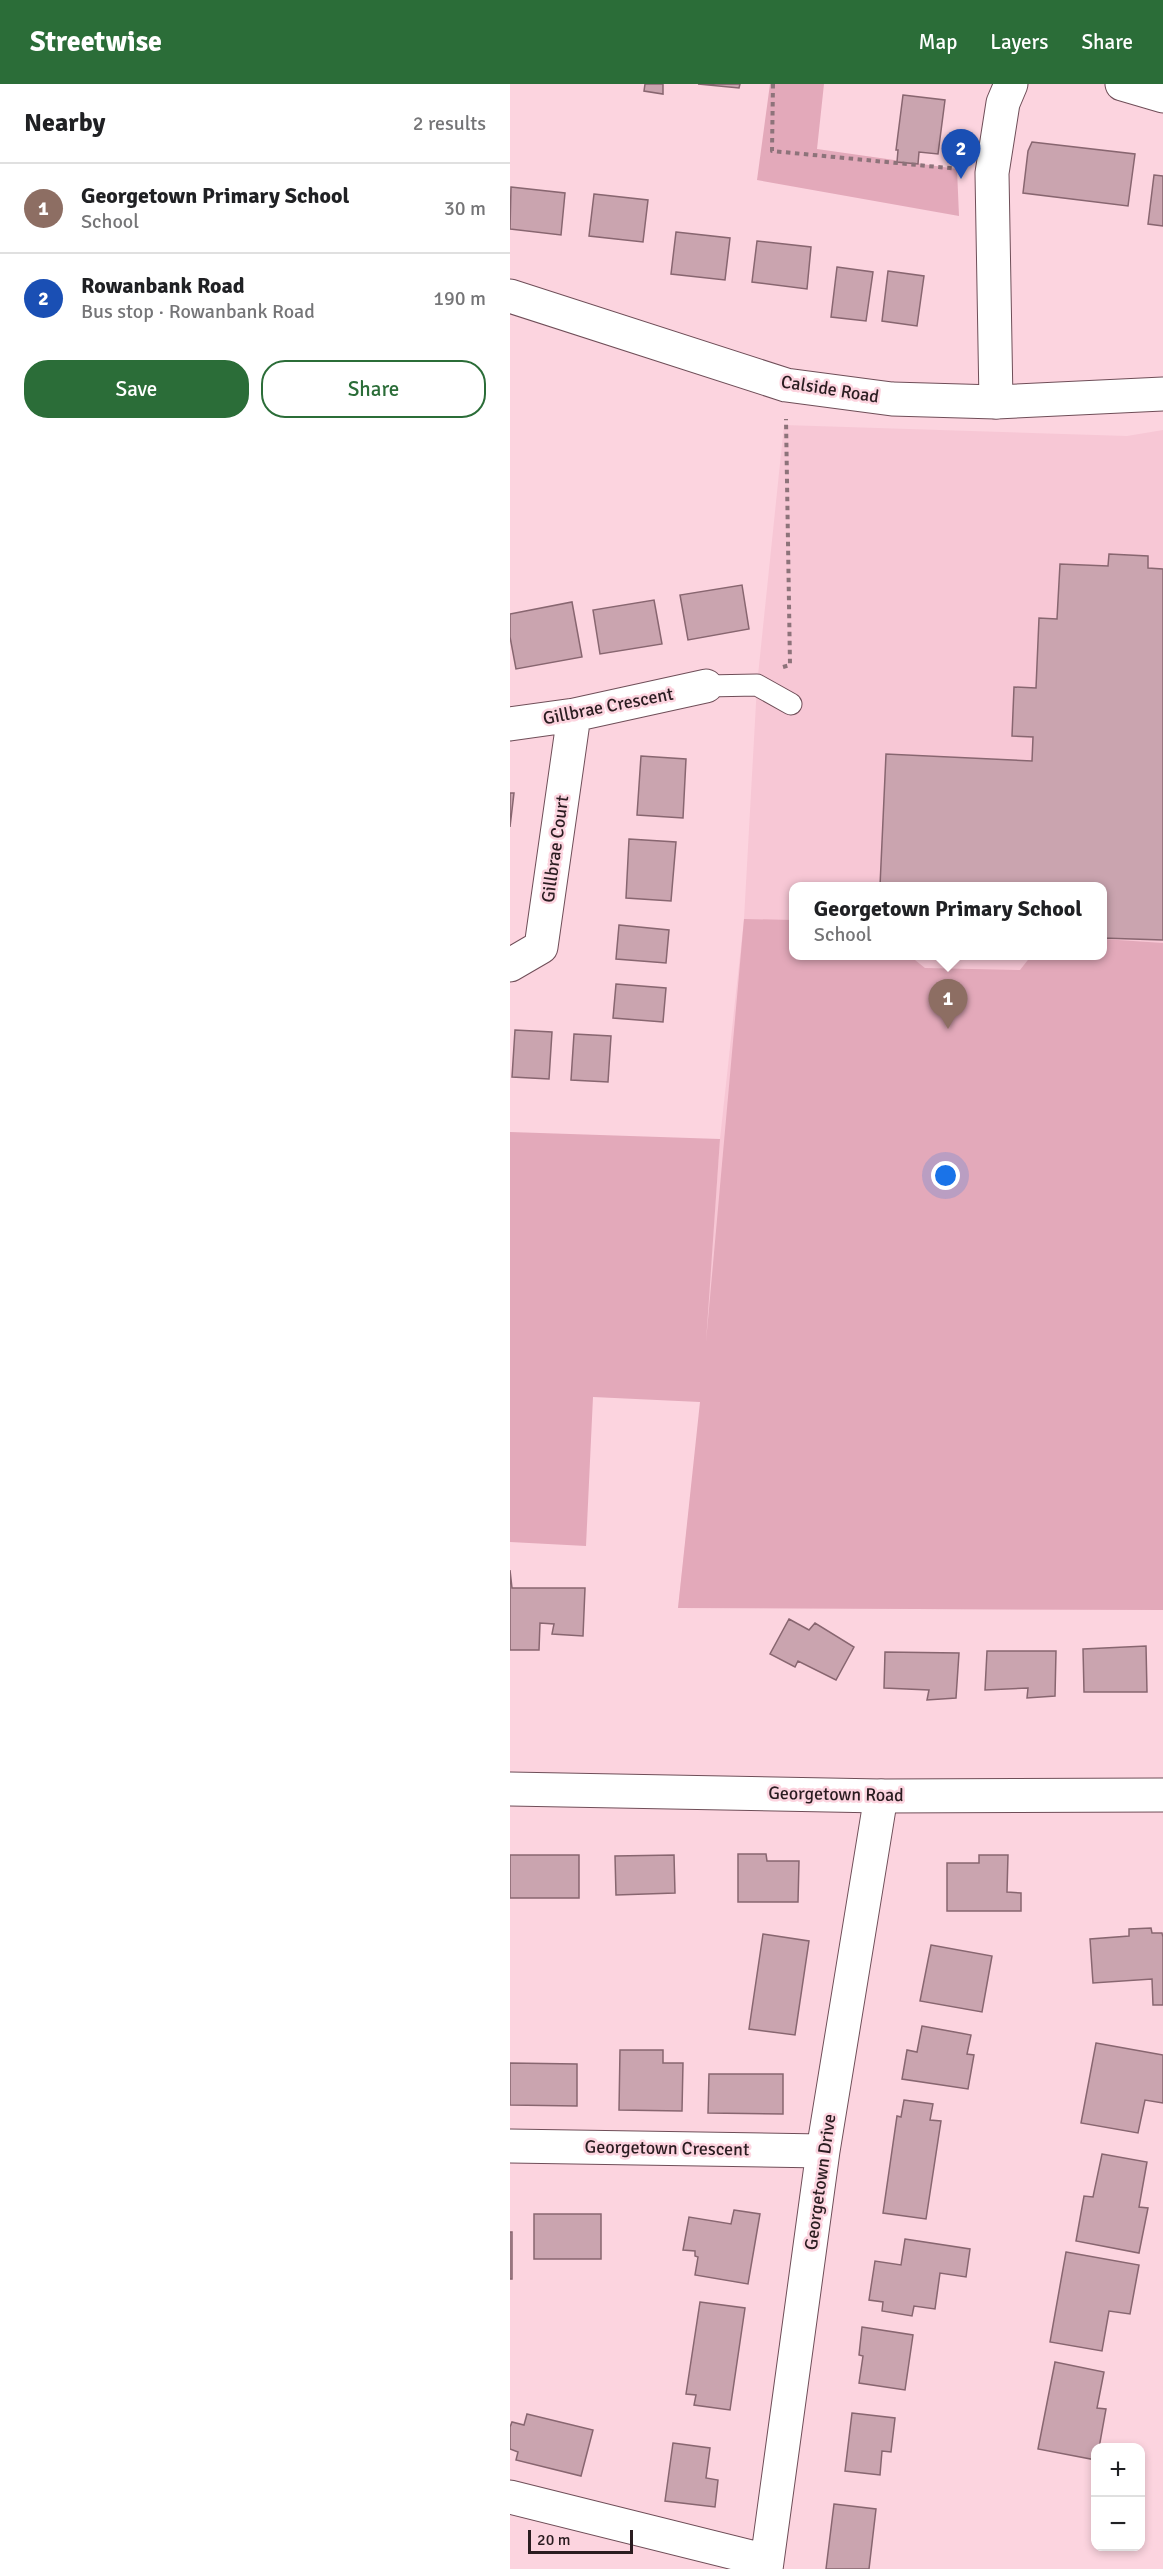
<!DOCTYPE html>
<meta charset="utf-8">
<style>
:root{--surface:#fff;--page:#f2f2f2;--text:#202124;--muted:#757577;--line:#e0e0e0;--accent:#2b6d38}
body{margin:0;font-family:Signika,sans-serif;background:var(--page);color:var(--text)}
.controls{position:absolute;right:18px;bottom:18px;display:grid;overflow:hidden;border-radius:12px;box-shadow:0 3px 9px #0003}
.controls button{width:54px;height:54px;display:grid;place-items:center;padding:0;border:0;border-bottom:2px solid var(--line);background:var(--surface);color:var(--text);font:30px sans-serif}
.scale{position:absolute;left:18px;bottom:15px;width:105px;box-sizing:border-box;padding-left:6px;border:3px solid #2a1c20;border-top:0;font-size:16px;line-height:21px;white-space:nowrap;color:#2a1c20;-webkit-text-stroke:4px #fcd4df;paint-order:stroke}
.you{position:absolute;left:436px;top:1092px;width:21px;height:21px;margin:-15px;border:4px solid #fff;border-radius:50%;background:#1a73e8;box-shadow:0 0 0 9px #1a73e833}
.badge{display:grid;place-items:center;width:39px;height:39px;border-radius:50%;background:var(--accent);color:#fff;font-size:20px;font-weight:700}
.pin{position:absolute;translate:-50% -50px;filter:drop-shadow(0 2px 3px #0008)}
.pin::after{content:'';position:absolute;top:32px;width:21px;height:18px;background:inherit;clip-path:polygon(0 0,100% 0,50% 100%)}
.popup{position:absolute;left:279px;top:798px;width:318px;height:78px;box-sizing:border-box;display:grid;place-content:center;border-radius:12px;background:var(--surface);filter:drop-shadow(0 2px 4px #0005);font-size:20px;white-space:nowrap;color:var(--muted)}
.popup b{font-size:22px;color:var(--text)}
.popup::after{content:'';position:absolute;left:50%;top:100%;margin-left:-12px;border:12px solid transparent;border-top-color:var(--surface)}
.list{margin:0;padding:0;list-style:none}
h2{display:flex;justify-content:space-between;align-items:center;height:78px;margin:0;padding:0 24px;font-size:26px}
h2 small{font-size:20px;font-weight:400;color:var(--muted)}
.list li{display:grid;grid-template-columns:39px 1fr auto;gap:18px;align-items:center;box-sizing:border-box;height:90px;padding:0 24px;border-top:2px solid var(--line)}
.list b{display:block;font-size:22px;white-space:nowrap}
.list p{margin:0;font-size:20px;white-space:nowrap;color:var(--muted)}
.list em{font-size:20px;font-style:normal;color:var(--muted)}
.actions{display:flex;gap:12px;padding:18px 24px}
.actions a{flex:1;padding:14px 0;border:2px solid var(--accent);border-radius:24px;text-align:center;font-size:21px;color:var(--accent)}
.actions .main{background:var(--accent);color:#fff}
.map{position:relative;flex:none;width:653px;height:2485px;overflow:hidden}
header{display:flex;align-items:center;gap:36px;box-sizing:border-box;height:84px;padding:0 30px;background:var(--accent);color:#fff}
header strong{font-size:28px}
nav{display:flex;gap:33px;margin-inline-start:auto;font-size:21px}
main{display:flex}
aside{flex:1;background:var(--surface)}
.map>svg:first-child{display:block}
.built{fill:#f7c7d5;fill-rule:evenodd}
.green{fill:#e3a9ba}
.building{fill:#caa4af;stroke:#886670;stroke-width:1.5}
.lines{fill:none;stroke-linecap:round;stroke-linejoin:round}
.lane-casing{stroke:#6f4e58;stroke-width:23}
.street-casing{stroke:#6f4e58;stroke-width:35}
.secondary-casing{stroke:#6f4e58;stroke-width:35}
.path{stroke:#8d737a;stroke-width:4;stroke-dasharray:4.5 4.5;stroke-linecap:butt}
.lane{stroke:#fff;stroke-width:21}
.street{stroke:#fff;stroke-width:33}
.secondary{stroke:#fff;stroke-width:33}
.labels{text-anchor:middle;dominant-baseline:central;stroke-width:5;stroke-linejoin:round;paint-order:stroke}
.street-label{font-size:18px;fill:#2a1c20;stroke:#fcd4df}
</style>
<header>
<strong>Streetwise</strong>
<nav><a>Map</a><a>Layers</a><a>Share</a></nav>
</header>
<main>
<aside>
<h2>Nearby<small>2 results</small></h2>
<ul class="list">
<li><span class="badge" style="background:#8d6e63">1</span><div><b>Georgetown Primary School</b><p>School</p></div><em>30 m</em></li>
<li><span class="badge" style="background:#1a4fb4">2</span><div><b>Rowanbank Road</b><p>Bus stop · Rowanbank Road</p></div><em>190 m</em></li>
</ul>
<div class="actions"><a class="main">Save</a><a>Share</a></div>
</aside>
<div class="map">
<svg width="653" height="2485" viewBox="0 0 653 2485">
<rect width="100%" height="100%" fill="#fcd4df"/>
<path class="built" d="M274,341L617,352L653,346V1526L168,1524L191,1318L210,1055L234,835L247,601ZM284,802H592V872H284Z"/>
<path class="green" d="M260,0H314L307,65L447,85L449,132L247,96Z
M234,835L283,836L284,872H400L415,884L510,886L521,872H592L593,855L653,859V1526L168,1524L190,1318L83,1313L76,1462L0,1458V1048L210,1055L196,1258Z"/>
<path class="building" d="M135,0H153V10L134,7Z
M188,0H230L229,4Z
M393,11L435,16L428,70L409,68L408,80L387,78L388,66H386Z
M522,58L625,70L618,122L513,109L518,67Z
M644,91L653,92V142L638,140Z
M1,103L55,109L51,151L0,145Z
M84,110L138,116L133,158L79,152Z
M166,148L220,154L215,196L161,190Z
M247,157L301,163L297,205L242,198Z
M327,183L363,188L356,237L321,233Z
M378,187L414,192L407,242L372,237Z
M599,470L638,472V484L653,485V856L592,854V802H370L376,670L522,677L523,653L502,652L504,603L526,604L529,534L547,535L550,480L598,482Z
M232,501L239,545L178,556L170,511Z
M144,516L152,560L90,570L83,526Z
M62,518L72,573L6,585L0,553V530Z
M131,672L176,675L173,734L127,731Z
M0,709H4L0,743Z
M119,755L166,758L161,817L116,814Z
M109,841L159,846L156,879L106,875Z
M106,900L156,904L153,938L103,934Z
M5,946L42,948L39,995L2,993Z
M64,950L101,952L98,998L61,996Z
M0,1486L2,1504H75L73,1552L42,1550L44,1540L30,1539L29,1566H0Z
M279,1535L299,1546L305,1539L344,1563L326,1596L288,1577L285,1583L260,1570Z
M636,1562L637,1608H574L573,1565Z
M477,1567H546L545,1612L517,1614L518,1604L475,1606Z
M375,1568L449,1569L446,1614L417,1616L419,1606L374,1604Z
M228,1770H256L257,1777H289L288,1818H228Z
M0,1771H69V1814H0Z
M164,1771L165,1809L106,1811L105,1772Z
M469,1771H498L497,1808L511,1809V1827H437V1779H469Z
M641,1844L642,1849H652L653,1853V1921H643L642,1895L583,1899L580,1855L619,1852V1845Z
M253,1850L299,1857L285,1951L239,1945Z
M421,1861L482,1872L472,1928L410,1917Z
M412,1942L461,1951L457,1970L464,1971L458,2005L392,1995L397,1966L407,1968Z
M586,1959L653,1971V2019L635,2016L628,2049L571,2039Z
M110,1966H153V1979H173L172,2027L109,2026Z
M0,1979L67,1980V2022L0,2021Z
M199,1990H273V2030L198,2029Z
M394,2016L423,2020L420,2036L431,2037L416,2135L373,2129L387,2032L391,2033Z
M592,2070L637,2078L629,2123L638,2124L629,2169L566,2157L574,2112L583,2113Z
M224,2126L250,2130L238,2200L185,2191L188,2173L185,2172V2167L173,2166L179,2133L221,2140Z
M24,2130H91V2175H24Z
M0,2148H2V2195H0Z
M395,2155L460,2165L456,2193L430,2189L425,2225L404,2222L402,2232L372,2227L373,2218L359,2216L365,2177L391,2181Z
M556,2168L629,2181L620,2230L599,2227L592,2267L540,2258Z
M190,2218L235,2224L220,2326L184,2321L186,2311L176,2310Z
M352,2243L403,2251L395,2306L349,2299L353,2272L349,2271Z
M545,2278L594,2288L587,2324L596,2325L589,2364H586V2376L528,2365Z
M342,2329L385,2334L381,2368L372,2367L370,2391L335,2387Z
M17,2330L83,2346L71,2392L6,2376L8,2368L0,2365V2343L2,2338L14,2341Z
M163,2359L200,2364L196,2394L208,2396L205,2423L155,2417Z
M324,2420L366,2425L359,2485H316Z"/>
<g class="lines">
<defs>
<path id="lane" d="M196,602L247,601L281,620"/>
<path id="street" d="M612,0L653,12
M486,318L482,89L493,19L501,0
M0,640L64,631L196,602
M0,881L31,863L64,631
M0,2062L313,2067
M0,2413L257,2477
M256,2485L313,2067L371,1712"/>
<path id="secondary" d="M0,212L276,301L382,315L486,318L653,310
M0,1705L371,1712L653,1711"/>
</defs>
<use href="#lane" class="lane-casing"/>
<use href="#street" class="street-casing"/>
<use href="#secondary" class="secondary-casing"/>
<path class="path" d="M263,0L262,67L449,85
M273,583L280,581L276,335"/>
<use href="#lane" class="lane"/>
<use href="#street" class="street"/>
<use href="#secondary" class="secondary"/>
</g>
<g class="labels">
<g class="street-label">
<text transform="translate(320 305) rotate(9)">Calside Road</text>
<text transform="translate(98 622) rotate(-11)">Gillbrae Crescent</text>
<text transform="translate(45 765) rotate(-82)">Gillbrae Court</text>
<text transform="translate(326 1710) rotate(1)">Georgetown Road</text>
<text transform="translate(157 2064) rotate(1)">Georgetown Crescent</text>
<text transform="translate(310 2098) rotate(-82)">Georgetown Drive</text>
</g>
</g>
</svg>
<div class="controls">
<button>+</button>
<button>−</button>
</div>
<div class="scale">20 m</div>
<div class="you"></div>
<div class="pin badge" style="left:438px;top:945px;background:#8d6e63">1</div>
<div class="popup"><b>Georgetown Primary School</b>School</div>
<div class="pin badge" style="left:451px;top:95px;background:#1a4fb4">2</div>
</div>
</main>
